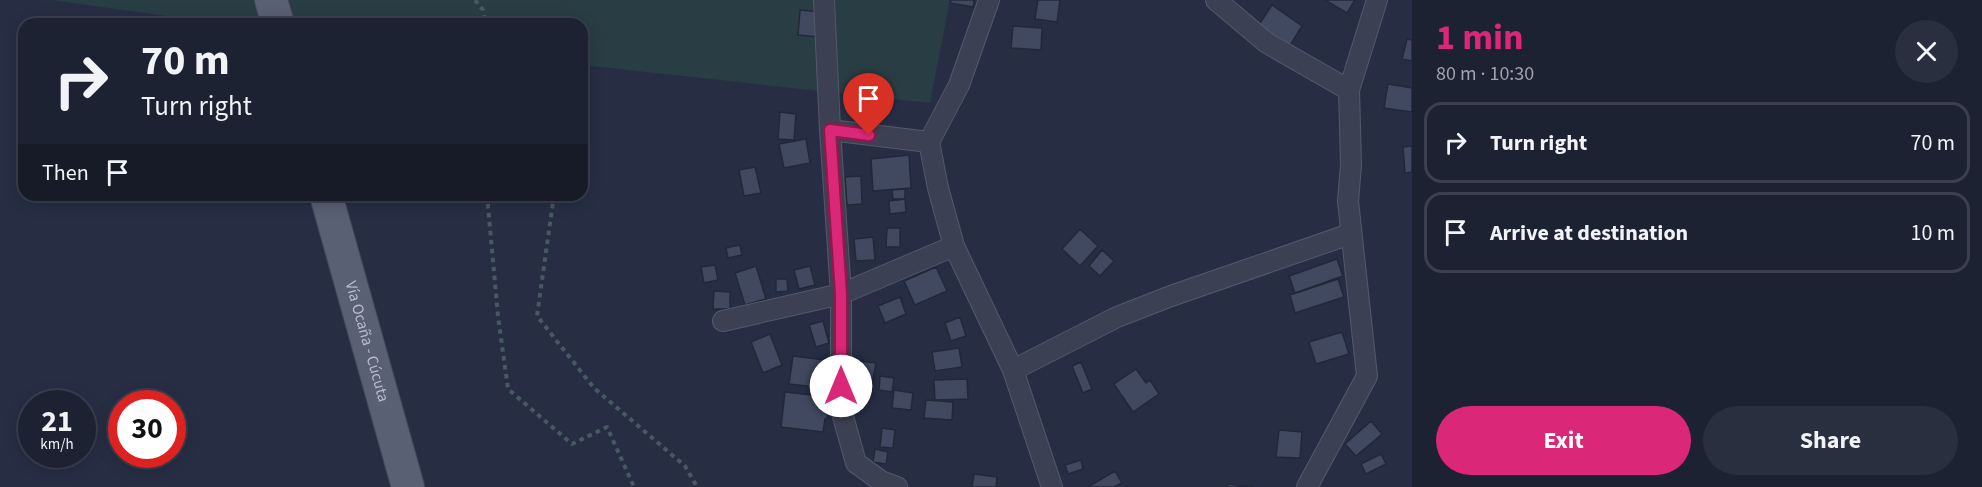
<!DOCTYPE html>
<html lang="en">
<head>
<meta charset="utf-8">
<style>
	:root { --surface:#1d2233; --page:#2a2f3f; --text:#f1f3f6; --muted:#a0a4ac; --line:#3b3f4e; --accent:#db2777 }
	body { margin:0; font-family:"Source Sans 3",sans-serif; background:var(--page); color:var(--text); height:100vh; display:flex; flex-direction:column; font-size:22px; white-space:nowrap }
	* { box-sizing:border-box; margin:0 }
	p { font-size:20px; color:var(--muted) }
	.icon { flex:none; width:33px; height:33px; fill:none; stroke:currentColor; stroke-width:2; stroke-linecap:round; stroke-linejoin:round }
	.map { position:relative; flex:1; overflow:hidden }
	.drawer { display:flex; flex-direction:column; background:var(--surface); width:570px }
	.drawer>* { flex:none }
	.banner { position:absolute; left:18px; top:18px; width:570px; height:183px; border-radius:18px; box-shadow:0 3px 15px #0003,0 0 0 2px var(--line); background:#1d2233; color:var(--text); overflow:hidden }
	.speed { position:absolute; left:18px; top:390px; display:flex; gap:12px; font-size:30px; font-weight:700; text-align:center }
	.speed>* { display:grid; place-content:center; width:78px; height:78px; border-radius:50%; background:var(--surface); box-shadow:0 3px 15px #0003,0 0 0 2px var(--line); line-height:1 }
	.speed small { font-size:15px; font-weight:400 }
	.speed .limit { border:9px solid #d22; background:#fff; color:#111 }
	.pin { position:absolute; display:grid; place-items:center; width:51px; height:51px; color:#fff; margin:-62px -26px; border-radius:50% 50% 50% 0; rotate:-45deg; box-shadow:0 0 6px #0007 }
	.pin .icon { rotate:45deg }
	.me { position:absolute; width:66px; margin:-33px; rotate:0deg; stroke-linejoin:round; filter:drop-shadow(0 0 4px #0008) }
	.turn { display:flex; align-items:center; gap:21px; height:126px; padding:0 24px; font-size:27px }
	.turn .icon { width:78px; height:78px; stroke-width:2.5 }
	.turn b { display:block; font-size:42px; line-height:51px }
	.then { display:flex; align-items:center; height:57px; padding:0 24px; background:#0003; gap:12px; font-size:22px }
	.round { display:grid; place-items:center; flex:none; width:63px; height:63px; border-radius:32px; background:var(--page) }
	.summary { display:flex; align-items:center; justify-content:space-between; height:102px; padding:0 24px }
	h1 { font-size:36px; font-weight:700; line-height:45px; color:var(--accent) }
	.action { display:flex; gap:12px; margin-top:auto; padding:12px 24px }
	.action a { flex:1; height:69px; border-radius:36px; background:var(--accent); color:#fff; font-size:24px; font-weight:700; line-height:69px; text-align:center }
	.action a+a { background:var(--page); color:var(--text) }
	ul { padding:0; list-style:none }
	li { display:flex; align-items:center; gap:18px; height:81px; margin:0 12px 9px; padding:0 12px; border:3px solid var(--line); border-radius:18px }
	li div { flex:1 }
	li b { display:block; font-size:22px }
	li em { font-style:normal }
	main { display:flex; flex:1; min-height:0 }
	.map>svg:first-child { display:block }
</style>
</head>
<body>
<main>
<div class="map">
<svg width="1412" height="487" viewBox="0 0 1412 487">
	<rect width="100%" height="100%" fill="#272e44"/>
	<path fill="#293d44" d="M 52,0 L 950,0 L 930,103 L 582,65 L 582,24 L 223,24 Z"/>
	<path fill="#414961" stroke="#22283a" stroke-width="1.5" d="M 951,0 L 974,0 L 973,7 L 950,3 Z
		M 1038,0 L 1060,0 L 1057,22 L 1035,19 Z
		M 1325,0 L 1355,0 L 1347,13 Z
		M 1272,5 L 1302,26 L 1289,47 L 1258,26 Z
		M 800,10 L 822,12 L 820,37 L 798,35 Z
		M 1013,26 L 1042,28 L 1041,50 L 1011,48 Z
		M 1407,39 L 1412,40 L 1412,61 L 1402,59 Z
		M 1388,84 L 1412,88 L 1412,112 L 1384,108 Z
		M 780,112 L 796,114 L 794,140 L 778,139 Z
		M 806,139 L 810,163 L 784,168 L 779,144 Z
		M 1412,146 L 1412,172 L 1405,173 L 1403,147 Z
		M 909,155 L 911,188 L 873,191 L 871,159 Z
		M 755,167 L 761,193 L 744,196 L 739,170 Z
		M 861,176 L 862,204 L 847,205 L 845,177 Z
		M 905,189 L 905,199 L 893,199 L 892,190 Z
		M 905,199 L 906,212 L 890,214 L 889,201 Z
		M 887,228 L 900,228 L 900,247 L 886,247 Z
		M 1080,229 L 1098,246 L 1080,266 L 1062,249 Z
		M 873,237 L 875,260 L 856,261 L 854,239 Z
		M 740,245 L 742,255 L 728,258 L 726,248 Z
		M 1102,250 L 1114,261 L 1100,276 L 1089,266 Z
		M 1337,259 L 1343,276 L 1295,293 L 1289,276 Z
		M 715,265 L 718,280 L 704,283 L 701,267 Z
		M 756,266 L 766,299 L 745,305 L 735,273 Z
		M 810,266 L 815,285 L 799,289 L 794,270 Z
		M 936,267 L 947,291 L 915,305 L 904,281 Z
		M 776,279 L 787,279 L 788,291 L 776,292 Z
		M 1338,279 L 1344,297 L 1295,313 L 1290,295 Z
		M 714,291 L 730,292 L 730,309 L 713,309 Z
		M 900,297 L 906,314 L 885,323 L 878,306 Z
		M 960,317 L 966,336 L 951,341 L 945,323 Z
		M 823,321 L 829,343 L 816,347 L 809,325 Z
		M 1342,332 L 1349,354 L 1316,364 L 1309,342 Z
		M 770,334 L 782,365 L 763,373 L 751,342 Z
		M 959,348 L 962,367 L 935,371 L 932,352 Z
		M 793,356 L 833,361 L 831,377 L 828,376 L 826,388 L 789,384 Z
		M 861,361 L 876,363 L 873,379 L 858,376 Z
		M 1081,362 L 1092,389 L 1083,393 L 1072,366 Z
		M 1136,369 L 1146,383 L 1150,380 L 1159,394 L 1133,412 L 1114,384 Z
		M 880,376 L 894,378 L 892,392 L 879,390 Z
		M 967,379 L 968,399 L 935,400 L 934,380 Z
		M 894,390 L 913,393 L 911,410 L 892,408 Z
		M 785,392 L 830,397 L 827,419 L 825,419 L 823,432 L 781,427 Z
		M 926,400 L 953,402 L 952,420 L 924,418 Z
		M 1371,421 L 1382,434 L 1356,456 L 1345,444 Z
		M 882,428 L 895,430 L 893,448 L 880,447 Z
		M 1279,430 L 1302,432 L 1300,458 L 1276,457 Z
		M 875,449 L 888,452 L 886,464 L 873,462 Z
		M 1381,454 L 1386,464 L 1366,474 L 1361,464 Z
		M 1081,460 L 1083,469 L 1068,474 L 1065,465 Z
		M 1115,471 L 1122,483 L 1114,487 L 1088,487 Z
		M 974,474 L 997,477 L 996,487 L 972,487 Z
		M 1228,484 L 1254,487 L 1227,487 Z"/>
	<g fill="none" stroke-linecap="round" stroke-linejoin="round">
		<defs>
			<path id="street" d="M 824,0 L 830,130 L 841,294 L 841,409 L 856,463 L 881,481 L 897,487
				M 989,0 L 959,85 L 929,142 L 938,188 L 954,246 L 1013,370 L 1052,487
				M 1216,0 L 1267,43 L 1349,90
				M 830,130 L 929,142
				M 723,321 L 841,294 L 954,246
				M 1013,370 L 1117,317 L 1171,296 L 1350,234
				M 1307,487 L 1367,376 L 1348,201 L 1351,165 L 1349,90 L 1377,0"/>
			<g id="primary">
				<path d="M 271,0 L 278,24"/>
				<path id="s1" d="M 326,195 L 408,487"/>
			</g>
		</defs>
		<use href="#street" stroke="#54596a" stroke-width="22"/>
		<use href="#primary" stroke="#454a5c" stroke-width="34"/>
		<path stroke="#475a61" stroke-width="4" stroke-dasharray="4.5 4.5" stroke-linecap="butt" d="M 475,0 L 483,10 L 486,24
			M 487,195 L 498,316 L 508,389 L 572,444 L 607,427 L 634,487
			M 554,195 L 537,316 L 594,388 L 685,466 L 697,487"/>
		<use href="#street" stroke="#3b4153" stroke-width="20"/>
		<use href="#primary" stroke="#596073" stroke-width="32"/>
	</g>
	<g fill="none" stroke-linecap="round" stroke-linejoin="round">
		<defs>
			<path id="route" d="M 841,386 L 841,294 L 830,130 L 869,135"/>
		</defs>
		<use href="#route" stroke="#8e194d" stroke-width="15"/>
		<use href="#route" stroke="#db2777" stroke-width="10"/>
	</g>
	<g text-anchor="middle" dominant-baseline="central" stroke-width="5" stroke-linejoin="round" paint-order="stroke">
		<g font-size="16" fill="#b9bdcd" stroke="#202639">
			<text stroke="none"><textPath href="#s1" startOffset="152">Vía Ocaña - Cúcuta</textPath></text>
		</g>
	</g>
</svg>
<div class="speed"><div>21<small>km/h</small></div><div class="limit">30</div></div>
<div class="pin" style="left:869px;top:135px;background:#d93025"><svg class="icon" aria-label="arrive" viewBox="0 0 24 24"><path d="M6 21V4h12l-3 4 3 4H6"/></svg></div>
<svg class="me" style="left:841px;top:386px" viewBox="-20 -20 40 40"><circle r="19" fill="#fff"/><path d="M0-13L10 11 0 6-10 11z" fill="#db2777"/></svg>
<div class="banner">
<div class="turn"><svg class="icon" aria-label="right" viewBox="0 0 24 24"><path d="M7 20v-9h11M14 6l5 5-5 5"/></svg><div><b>70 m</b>Turn right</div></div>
<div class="then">Then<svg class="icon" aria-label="arrive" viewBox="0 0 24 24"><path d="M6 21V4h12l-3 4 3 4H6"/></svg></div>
</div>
</div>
<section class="drawer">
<div class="summary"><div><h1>1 min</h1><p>80 m · 10:30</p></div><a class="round"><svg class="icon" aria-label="close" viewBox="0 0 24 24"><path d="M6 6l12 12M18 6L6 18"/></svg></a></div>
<ul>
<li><svg class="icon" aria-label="right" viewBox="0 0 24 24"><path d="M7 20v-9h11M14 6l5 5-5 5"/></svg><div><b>Turn right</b></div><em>70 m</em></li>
<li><svg class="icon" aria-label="arrive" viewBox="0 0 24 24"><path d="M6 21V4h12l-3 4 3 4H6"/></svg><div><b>Arrive at destination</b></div><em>10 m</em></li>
</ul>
<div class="action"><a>Exit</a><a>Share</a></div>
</section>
</main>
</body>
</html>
